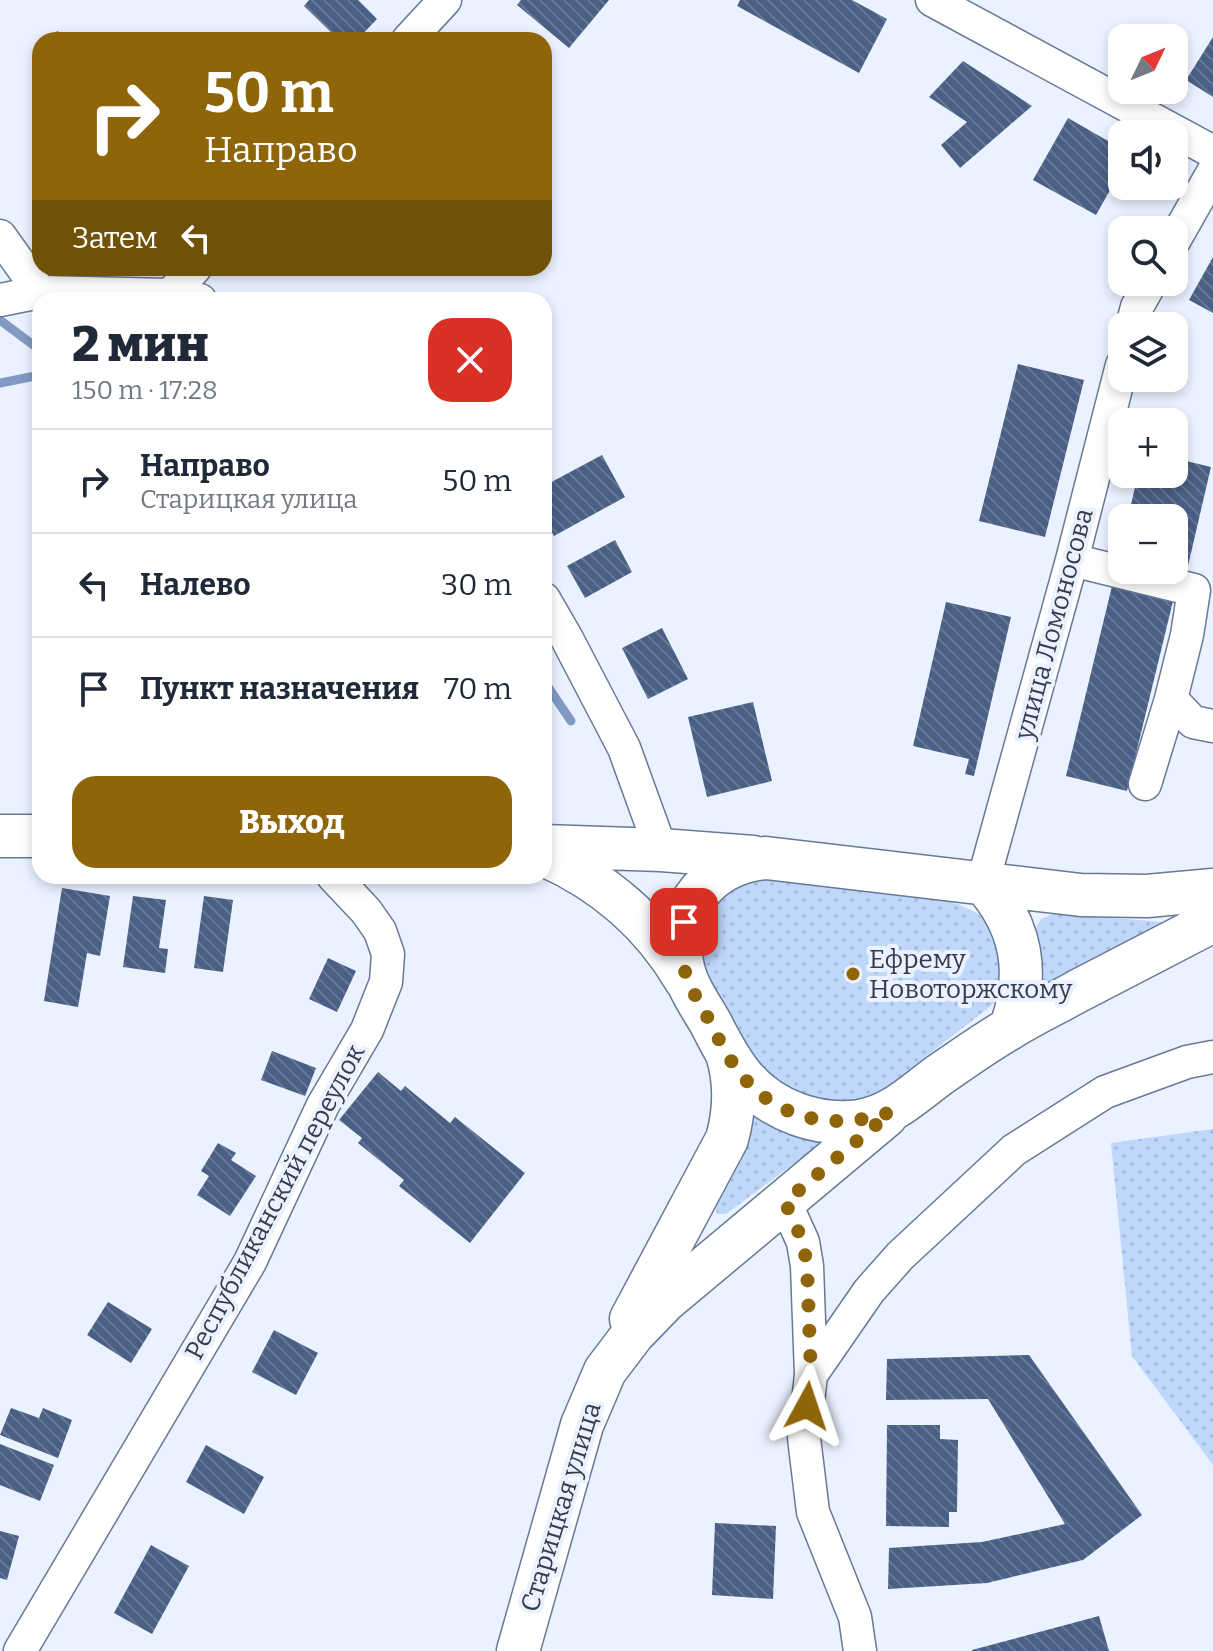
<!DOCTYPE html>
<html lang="ru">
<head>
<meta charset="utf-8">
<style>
	:root { --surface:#fff; --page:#f6f6f7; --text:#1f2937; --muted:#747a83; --line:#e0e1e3; --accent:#8e6509 }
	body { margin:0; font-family:Bitter,serif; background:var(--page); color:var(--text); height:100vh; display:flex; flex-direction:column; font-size:30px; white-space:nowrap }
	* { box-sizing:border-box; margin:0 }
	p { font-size:26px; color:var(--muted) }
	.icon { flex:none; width:44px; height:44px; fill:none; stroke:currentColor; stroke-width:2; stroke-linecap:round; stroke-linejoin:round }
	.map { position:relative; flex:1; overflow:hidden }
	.details { position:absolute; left:32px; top:292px; width:520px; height:592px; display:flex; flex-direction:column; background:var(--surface); border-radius:24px; box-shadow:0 4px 12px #0003 }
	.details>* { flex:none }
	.guide { position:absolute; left:32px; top:32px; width:520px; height:244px; border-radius:24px; box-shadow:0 4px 12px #0003; background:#8e6509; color:#fff; overflow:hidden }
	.needle { width:52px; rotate:47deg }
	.fabs { position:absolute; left:1108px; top:24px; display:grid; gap:16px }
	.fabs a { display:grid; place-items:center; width:80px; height:80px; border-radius:16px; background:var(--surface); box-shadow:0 4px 12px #0003; font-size:40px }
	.pin { position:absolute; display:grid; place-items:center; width:68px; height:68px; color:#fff; margin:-34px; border-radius:16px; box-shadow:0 4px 12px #0006 }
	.me { position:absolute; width:88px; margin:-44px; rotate:5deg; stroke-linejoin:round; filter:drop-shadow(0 0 6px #0008) }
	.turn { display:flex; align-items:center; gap:28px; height:168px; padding:0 40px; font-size:36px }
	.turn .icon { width:104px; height:104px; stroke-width:2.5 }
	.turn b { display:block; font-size:56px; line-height:68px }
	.then { display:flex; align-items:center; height:76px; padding:0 40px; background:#0003; gap:16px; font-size:30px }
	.round { display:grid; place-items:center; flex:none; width:84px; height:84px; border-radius:24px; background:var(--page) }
	.summary { display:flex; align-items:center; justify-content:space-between; height:136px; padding:0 40px }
	h1 { font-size:48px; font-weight:800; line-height:60px }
	.primary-button { display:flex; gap:16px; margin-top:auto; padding:16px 40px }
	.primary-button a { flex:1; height:92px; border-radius:24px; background:var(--accent); color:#fff; font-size:32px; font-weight:800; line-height:92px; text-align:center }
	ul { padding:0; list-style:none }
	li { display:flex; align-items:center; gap:24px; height:104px; padding:0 40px; border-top:2px solid var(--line) }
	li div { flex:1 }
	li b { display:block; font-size:30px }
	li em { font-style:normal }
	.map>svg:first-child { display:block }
</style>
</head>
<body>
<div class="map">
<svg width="1213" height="1651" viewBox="0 0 1213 1651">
	<defs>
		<pattern id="grass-dots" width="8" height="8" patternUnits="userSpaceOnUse" patternTransform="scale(2)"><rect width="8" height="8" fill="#c0d7fc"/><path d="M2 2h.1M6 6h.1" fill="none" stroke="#a6b9da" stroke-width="1.8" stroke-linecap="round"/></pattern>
		<pattern id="building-back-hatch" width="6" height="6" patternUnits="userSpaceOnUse" patternTransform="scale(2)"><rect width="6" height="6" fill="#495f84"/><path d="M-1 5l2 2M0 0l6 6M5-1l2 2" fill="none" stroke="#677895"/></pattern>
	</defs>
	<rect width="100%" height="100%" fill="#eaf2ff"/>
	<path fill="url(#grass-dots)" d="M 755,878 L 921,895 L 958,904 L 977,913 L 994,930 L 1002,943 L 1000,993 L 991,1006 L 867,1102 L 808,1104 L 766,1072 L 743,1041 L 704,981 L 697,924 L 706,905 Z
		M 1055,913 L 1162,922 L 1164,927 L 1043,991 L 1034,987 L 1034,931 L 1041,919 Z
		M 755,1109 L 789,1130 L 820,1144 L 726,1214 L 717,1214 L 714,1203 L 744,1144 Z
		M 1213,1129 L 1213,1465 L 1132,1356 L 1111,1143 Z"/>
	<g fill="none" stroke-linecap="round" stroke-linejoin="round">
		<path stroke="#829ac3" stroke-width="9" d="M 0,320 L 40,350
			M 0,383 L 40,375
			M 544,681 L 571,721"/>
	</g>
	<path fill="url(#building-back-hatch)" d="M 309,0 L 358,0 L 377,19 L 357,40 L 339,40 L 304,6 Z
		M 521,0 L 609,0 L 569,48 L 517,5 Z
		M 740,0 L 852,0 L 887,19 L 859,73 L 737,6 Z
		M 57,31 L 74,40 L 52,40 Z
		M 1213,37 L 1213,97 L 1186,80 Z
		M 963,61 L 1032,106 L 960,168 L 941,145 L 967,122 L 929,97 Z
		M 1068,118 L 1122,149 L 1122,169 L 1096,215 L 1033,180 Z
		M 1213,257 L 1213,313 L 1189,300 Z
		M 1018,364 L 1084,380 L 1045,537 L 979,521 Z
		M 602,455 L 625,497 L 554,536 L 544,518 L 544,486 Z
		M 1174,458 L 1211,467 L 1187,570 L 1174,567 L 1174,518 L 1128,518 L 1138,474 L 1174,474 Z
		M 615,540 L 632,572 L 585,598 L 567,566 Z
		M 1112,586 L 1173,601 L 1127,791 L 1066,776 Z
		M 946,602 L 1011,617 L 974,776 L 965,774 L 969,759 L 913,746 Z
		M 662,628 L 688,679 L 648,699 L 622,648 Z
		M 753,702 L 772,781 L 707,797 L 688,717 Z
		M 62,888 L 110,896 L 100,956 L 87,953 L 78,1007 L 44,1001 Z
		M 133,896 L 166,900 L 159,948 L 168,949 L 165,973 L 123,967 Z
		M 204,896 L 233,900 L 223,972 L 194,968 Z
		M 328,958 L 356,971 L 337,1012 L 309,999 Z
		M 272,1051 L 316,1068 L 305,1096 L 261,1080 Z
		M 378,1072 L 401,1091 L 405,1086 L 450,1123 L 455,1117 L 525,1173 L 470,1243 L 399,1186 L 404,1180 L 358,1143 L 362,1138 L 339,1120 Z
		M 218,1143 L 236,1153 L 231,1160 L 256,1176 L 230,1216 L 197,1195 L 209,1176 L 201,1171 Z
		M 108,1302 L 152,1329 L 131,1363 L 87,1335 Z
		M 274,1330 L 318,1353 L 296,1395 L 252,1372 Z
		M 1029,1355 L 1142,1515 L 1083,1560 L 987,1583 L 888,1589 L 889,1548 L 982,1542 L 1065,1524 L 988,1399 L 886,1400 L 887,1359 Z
		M 11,1408 L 39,1418 L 43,1408 L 72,1420 L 58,1458 L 0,1435 Z
		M 887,1425 L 940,1425 L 940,1439 L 958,1440 L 957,1512 L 949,1512 L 949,1527 L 886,1526 Z
		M 0,1444 L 54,1465 L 40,1501 L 0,1485 Z
		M 206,1445 L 264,1477 L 244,1514 L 186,1482 Z
		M 715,1523 L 776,1526 L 773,1599 L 712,1595 Z
		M 0,1531 L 19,1536 L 7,1580 L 0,1578 Z
		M 151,1545 L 189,1566 L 152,1634 L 114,1613 Z
		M 1099,1616 L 1109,1651 L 972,1651 L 972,1650 Z"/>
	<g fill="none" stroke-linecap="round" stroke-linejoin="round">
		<defs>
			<path id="minor" d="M 932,0 L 1213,152
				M 408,40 L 445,0
				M 0,236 L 40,292
				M 1174,241 L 1213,172
				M 170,295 L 195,268
				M 0,300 L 40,292 L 170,295 L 200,300
				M 1132,326 L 1137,307 L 1151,282
				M 1072,560 L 1194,590 L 1187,635 L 1171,699 L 1193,722 L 1213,726
				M 544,599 L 566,637 L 624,748 L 661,850
				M 1145,784 L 1171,699
				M 983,882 L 1072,560 L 1122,365
				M 785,1202 L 803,1242 L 807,1266 L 811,1375 L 804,1438 L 813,1512 L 855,1617 L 860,1651
				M 811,1375 L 869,1291 L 900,1256 L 1014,1150 L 1105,1092 L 1187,1062 L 1213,1057
				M 20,1651 L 250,1262 L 323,1105 L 367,1030 L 386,982 L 388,954 L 380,931 L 366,911 L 333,876"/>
			<path id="major" d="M 0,836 L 40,836
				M 544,846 L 661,850 L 753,857
				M 544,855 C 603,881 652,923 685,979
				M 983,882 C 1022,926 1030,972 1011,1027
				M 1213,890 L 1147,896 L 1081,895 L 766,858 C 712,863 672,906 682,962 C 685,984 699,1003 710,1022 C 720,1041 730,1062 745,1079 C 773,1111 818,1127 860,1121 C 893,1115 912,1095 938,1076 C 961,1060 985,1043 1009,1029 C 1031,1015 1055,1004 1078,991 C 1123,968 1168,944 1213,921
				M 631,1319 L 727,1139 C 735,1110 736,1083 727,1054
				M 518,1651 L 582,1425 L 605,1371 L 633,1334 L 665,1301 L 886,1116"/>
		</defs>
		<use href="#minor" stroke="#687995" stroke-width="35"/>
		<use href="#major" stroke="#687995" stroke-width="45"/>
		<use href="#minor" stroke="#fff" stroke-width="32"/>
		<use href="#major" stroke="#fff" stroke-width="42"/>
	</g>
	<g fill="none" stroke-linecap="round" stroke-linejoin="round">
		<path stroke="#8e6509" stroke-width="14" stroke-dasharray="0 25.2" d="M 684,922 C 675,963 689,985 709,1020 C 719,1040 729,1061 744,1078 C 782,1122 838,1130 891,1112 L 785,1202 L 803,1242 L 807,1266 L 811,1375 L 807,1406"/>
	</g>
	<circle fill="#8e6509" stroke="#eaf2ff" stroke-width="3" cx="853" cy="974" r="8"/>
	<g text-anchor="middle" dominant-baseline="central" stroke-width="8" stroke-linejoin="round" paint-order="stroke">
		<g font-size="26" fill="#353d49" stroke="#eaf2ff">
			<text transform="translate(1054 624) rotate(-75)">улица Ломоносова</text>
			<text transform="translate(275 1202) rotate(-62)">Республиканский переулок</text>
			<text transform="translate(561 1507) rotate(-73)">Старицкая улица</text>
		</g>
		<g font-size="26" fill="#353d49" stroke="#eaf2ff" text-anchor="start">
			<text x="869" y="959">Ефрему<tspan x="869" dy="30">Новоторжскому</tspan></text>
		</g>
	</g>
</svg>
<div class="fabs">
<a><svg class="needle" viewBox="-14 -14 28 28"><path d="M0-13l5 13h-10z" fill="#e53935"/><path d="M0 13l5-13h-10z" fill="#747a83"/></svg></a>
<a><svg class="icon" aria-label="sound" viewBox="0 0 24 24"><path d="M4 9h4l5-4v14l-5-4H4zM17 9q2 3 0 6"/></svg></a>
<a><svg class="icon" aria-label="search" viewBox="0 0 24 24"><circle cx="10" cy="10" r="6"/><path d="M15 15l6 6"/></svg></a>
<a><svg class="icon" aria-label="layers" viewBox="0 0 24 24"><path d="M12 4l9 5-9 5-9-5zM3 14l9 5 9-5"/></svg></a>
<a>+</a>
<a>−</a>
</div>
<div class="pin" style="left:684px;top:922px;background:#d93025"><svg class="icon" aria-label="arrive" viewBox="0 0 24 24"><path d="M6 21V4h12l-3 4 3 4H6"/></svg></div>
<svg class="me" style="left:807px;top:1406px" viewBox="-20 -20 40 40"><path d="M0-17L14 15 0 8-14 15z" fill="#8e6509" stroke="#fff" stroke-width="4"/></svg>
<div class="guide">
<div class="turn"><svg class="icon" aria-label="right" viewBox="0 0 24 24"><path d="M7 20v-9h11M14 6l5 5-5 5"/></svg><div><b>50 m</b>Направо</div></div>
<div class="then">Затем<svg class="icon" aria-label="left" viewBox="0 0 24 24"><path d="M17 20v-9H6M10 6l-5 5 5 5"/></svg></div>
</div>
<section class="details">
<div class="summary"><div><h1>2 мин</h1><p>150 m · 17:28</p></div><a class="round" style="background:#d93025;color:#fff"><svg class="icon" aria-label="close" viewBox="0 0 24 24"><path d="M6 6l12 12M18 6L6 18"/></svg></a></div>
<ul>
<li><svg class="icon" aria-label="right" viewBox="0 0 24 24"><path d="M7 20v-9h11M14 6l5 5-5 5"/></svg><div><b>Направо</b><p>Старицкая улица</p></div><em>50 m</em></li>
<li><svg class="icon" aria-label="left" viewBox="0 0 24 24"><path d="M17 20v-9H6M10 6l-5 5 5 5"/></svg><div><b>Налево</b></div><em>30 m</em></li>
<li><svg class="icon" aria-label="arrive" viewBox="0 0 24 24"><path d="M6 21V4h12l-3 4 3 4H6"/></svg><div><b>Пункт назначения</b></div><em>70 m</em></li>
</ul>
<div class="primary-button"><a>Выход</a></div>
</section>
</div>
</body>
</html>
